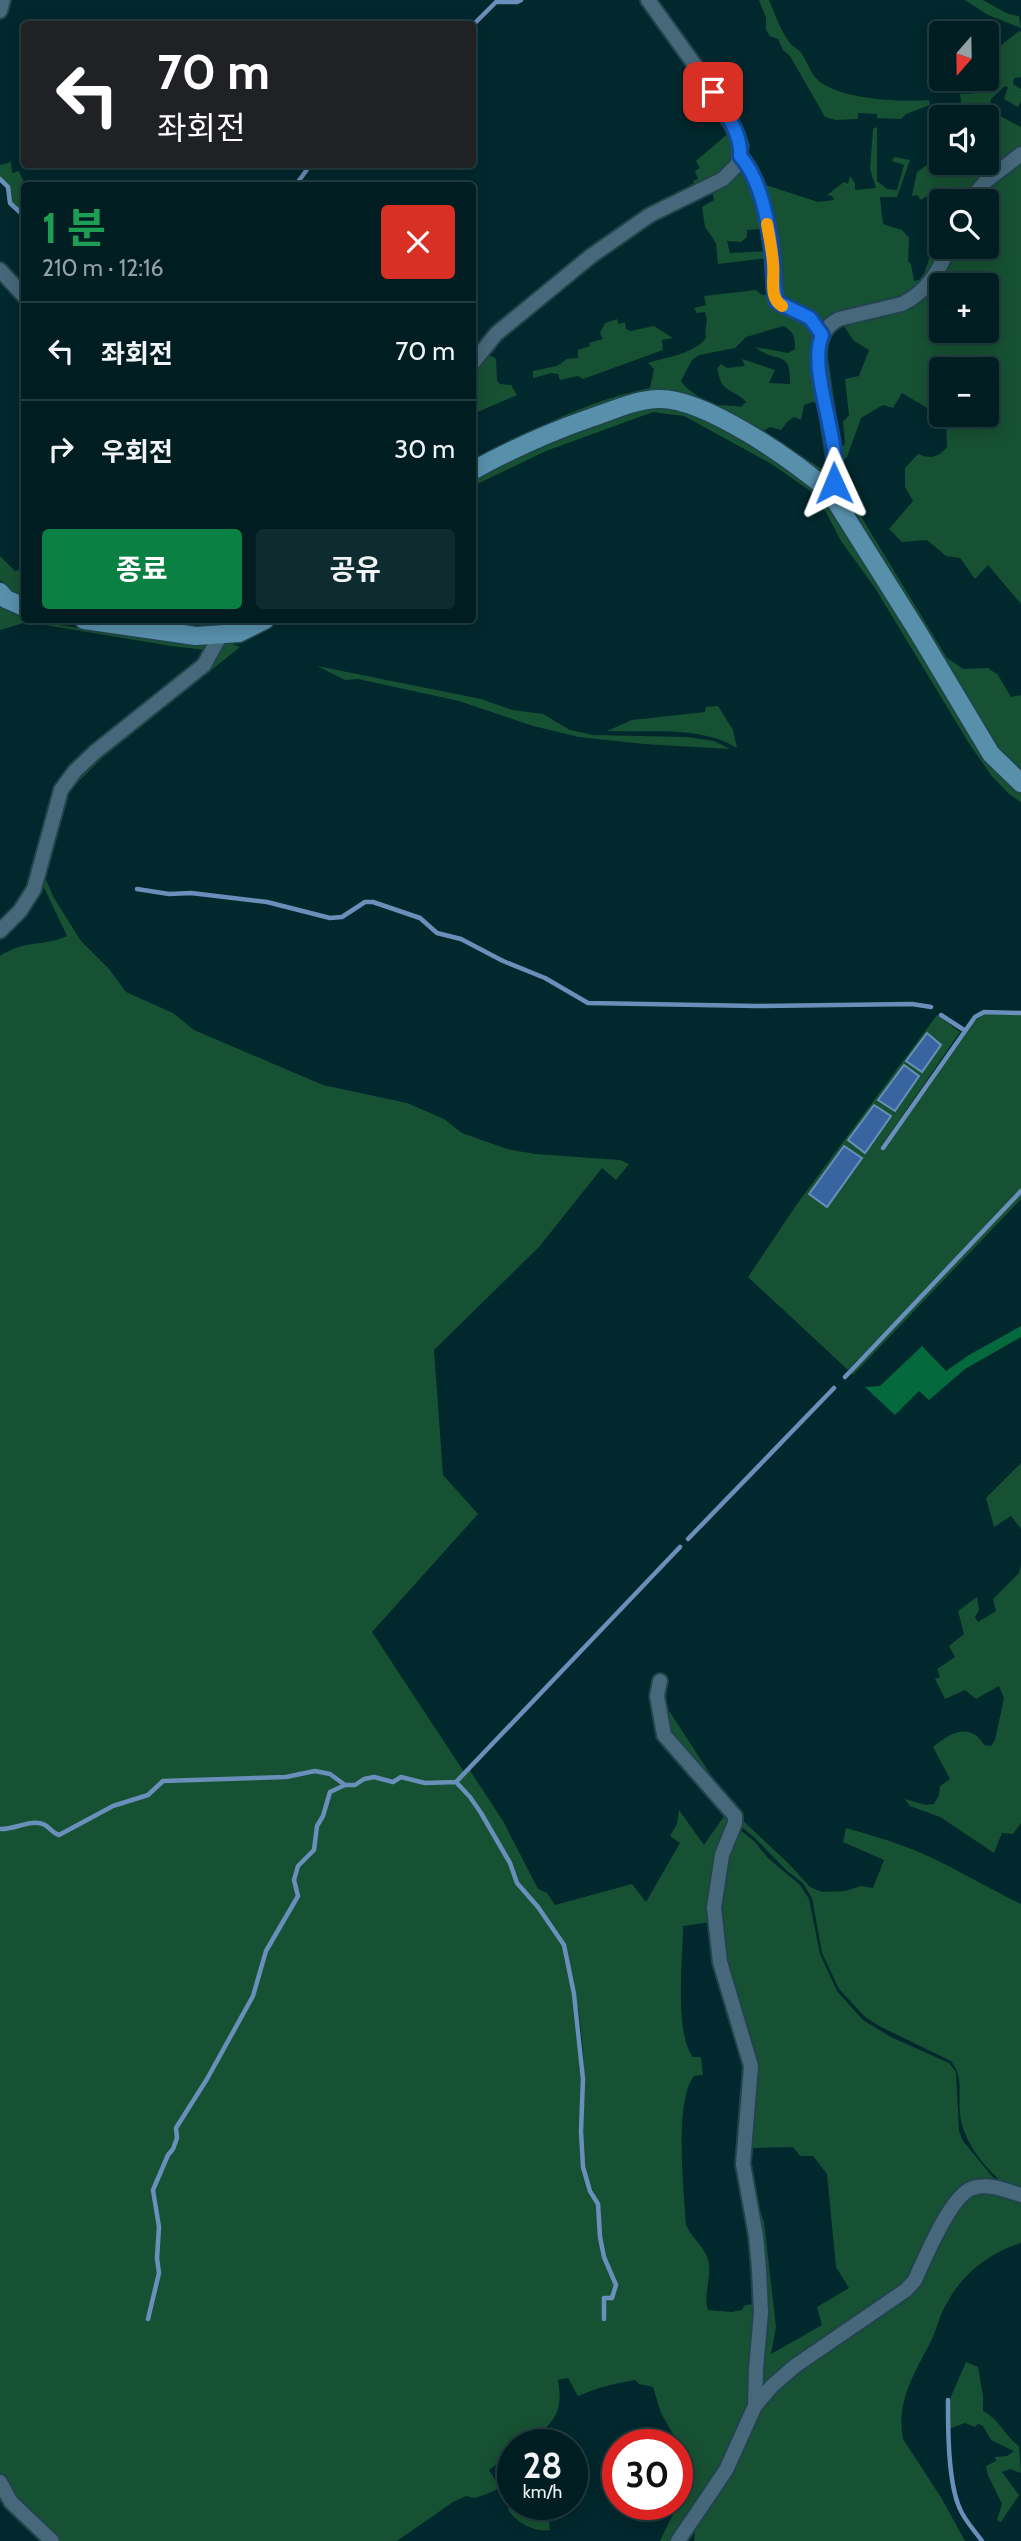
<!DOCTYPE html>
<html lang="ko">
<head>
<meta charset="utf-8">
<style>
	:root { --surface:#001e22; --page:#0e2b2f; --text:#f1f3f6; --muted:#95a2a5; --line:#223c40; --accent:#0b8043 }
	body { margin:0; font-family:Cabin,"Noto Sans KR",sans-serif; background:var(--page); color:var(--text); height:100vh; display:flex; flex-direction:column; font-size:26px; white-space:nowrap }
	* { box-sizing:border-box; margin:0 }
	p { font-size:23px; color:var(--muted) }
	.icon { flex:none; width:38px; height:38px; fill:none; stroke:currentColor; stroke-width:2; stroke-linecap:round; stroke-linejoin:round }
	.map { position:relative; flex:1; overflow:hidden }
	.panel { position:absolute; left:21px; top:182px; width:455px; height:441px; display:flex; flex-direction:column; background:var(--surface); border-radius:7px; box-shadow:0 4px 18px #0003,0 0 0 2px var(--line) }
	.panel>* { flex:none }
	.banner { position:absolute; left:21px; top:21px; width:455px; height:147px; border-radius:7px; box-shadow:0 4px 18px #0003,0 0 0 2px var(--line); background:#202124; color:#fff; overflow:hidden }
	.needle { width:46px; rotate:200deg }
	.fabs { position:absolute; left:929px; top:21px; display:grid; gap:14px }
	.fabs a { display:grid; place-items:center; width:70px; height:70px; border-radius:7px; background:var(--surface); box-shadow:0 4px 18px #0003,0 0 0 2px var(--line); font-size:35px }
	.speed { position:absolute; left:497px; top:2429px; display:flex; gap:14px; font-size:35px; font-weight:700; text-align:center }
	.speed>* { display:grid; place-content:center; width:91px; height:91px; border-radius:50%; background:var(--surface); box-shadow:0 4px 18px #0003,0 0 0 2px var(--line); line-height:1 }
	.speed small { font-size:18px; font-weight:400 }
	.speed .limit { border:10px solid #d22; background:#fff; color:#111 }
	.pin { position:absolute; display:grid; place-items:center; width:60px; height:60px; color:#fff; margin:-30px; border-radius:14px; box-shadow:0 4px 10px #0006 }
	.me { position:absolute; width:77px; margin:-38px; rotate:359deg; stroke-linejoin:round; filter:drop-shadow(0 0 5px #0008) }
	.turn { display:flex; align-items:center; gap:24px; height:147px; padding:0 21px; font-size:32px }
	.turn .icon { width:91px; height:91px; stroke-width:2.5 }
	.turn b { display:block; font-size:49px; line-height:60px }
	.round { display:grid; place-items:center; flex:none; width:74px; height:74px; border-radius:7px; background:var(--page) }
	.head { display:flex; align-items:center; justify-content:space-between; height:119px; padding:0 21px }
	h1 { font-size:42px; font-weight:700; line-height:52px; color:#1e9e55 }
	.cta { display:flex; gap:14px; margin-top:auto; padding:14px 21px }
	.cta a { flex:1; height:80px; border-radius:7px; background:var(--accent); color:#fff; font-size:28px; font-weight:700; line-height:80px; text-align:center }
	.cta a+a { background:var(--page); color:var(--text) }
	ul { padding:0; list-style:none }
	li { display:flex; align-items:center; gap:21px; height:98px; padding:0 21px; border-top:2px solid var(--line) }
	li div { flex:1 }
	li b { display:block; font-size:26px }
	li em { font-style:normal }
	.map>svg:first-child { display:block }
</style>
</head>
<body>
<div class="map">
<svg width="1021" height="2541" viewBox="0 0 1021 2541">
	<rect width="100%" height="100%" fill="#00282d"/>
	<path fill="#175133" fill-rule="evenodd" d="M 759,0 L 769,0 C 776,16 780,30 790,43 C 794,48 799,49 802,54 C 808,63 810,73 819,81 C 842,100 901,102 929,100 L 930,105 L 906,114 L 901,119 L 877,118 L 877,114 L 858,113 L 858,119 L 836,120 L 825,117 L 790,56 L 783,50 L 778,39 L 770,36 L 766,30 L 766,18 Z
		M 965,0 L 983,0 L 1008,14 L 1019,16 L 1021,28 L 988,15 Z
		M 1019,31 L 1021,32 L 1021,77 L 1014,78 L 1013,84 L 1021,89 L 1021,101 L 1018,107 L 1004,99 L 1008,87 L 1005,86 L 991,99 L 989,110 L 1021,127 L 1021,150 L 965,201 L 941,201 L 927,196 L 921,200 L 917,195 L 912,196 L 917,172 L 941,155 L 942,163 L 987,163 L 987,117 L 971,116 L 961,102 L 960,94 C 995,92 1009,92 994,51 Z
		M 877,127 L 877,181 L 887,189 L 897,190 L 904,165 L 892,161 L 894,157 L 910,160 L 897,197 L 880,197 L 883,224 L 902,230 L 909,238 L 908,261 L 911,264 L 914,281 L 919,280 L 924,274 L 941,224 L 942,247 L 944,247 L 918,291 L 823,327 L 784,303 L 760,183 L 818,202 L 834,200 L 832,196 L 827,195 L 844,182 L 848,184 L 850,176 L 855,183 L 855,190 L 876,188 L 870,169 L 873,129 Z
		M 731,131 L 736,149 L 730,169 L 682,192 L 690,187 L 690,185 L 694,183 L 693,181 L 698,179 L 695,171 L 700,168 L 696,161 Z
		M 1021,159 L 1021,604 L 988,565 L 975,579 L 960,558 L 946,556 L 927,540 L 902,542 L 889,529 L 913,501 L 905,487 L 905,468 L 918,454 C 931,459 938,458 947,447 L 946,419 L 902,393 L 893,408 L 883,405 L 861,418 L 847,457 L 841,462 L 839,450 L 845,443 L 843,422 L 849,415 L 845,379 L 859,376 L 869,350 L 854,341 L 843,325 C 904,309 930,314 954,247 L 987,247 L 987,201 L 973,201 ZM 942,285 L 987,285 L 987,331 L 942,331 ZM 942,369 L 987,369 L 987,415 L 942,415 Z
		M 11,162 L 12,173 L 19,171 L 25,185 L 24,214 L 12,202 L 9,186 L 0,177 L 0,165 Z
		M 743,169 L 746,173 L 763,229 L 747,230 L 747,237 L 741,242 L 727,241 L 730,253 L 767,251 L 768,258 L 718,264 L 716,243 L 705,227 L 702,207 L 714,200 L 712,190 Z
		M 756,290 L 762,295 L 772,294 L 817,335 L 822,406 L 813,402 L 804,405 L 801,420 L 794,417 L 787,422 L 781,430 L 770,427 L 763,431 L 825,471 L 831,471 L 829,474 L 825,476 L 819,472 L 681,394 L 473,463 L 473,459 C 529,432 588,400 650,388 L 654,369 L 648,363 C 667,357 694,354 706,338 C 704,327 709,323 705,312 L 697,313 L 694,308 L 706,305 L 704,296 ZM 783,326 C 794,331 795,338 795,349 L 788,353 L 755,347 C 777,365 791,348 790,384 L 769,383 L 775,370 L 742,359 L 745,366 L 727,368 L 721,364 L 717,369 C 719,374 720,382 723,385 C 730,393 740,394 746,402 L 741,407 C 733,405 726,406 718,405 C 708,404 685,389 681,381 L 692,360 L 699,355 L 735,348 L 746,337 Z
		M 617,319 L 619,324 L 625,322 L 626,329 L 630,331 L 654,326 L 673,338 L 662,340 L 663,350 L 583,379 L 578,376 L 560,380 L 558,374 L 552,373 L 533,378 L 533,371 L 557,366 L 567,359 L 578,358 L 578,350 L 590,346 L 589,343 L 603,339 L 600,333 L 605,323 Z
		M 492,356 L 496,359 L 497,381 L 500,384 L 511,385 L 517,395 L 473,414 C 473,392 473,376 482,357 Z
		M 670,406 L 693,414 L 756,448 L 821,494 L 989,760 L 1000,775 L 1021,793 L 1021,802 L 1009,794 L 991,775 L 970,745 L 875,588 L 841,541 L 827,514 L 809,490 L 770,463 L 684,416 L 653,412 L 546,451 L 473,486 L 473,480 L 490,470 L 620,415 L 646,408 Z
		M 840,490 L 851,500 L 947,658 L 963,669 L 988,668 L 998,675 L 1011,697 L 1021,695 L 1021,773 L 995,746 Z
		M 0,556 L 15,571 L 24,569 L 24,597 L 10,590 L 0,580 Z
		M 0,602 L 24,617 L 24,620 L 44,623 L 190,643 L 209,642 L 206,650 L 171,646 L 27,622 L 0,630 Z
		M 225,641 L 240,647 L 101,759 L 62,798 L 71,782 Z
		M 317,666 L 481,699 L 512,710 L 543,714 L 570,730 L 593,735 L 687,737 L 714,741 L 730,749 L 644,744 L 579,737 L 533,726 L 459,701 L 358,679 L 345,680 Z
		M 718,706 L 733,730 L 737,748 C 700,725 648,733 607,731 L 632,720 L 705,712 L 706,707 Z
		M 43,873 L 54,898 L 81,941 L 109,969 L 126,992 L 173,1013 L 194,1030 L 323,1085 L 407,1103 L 444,1119 L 462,1133 L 507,1149 L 535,1154 L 620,1160 L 629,1164 L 616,1180 L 602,1168 L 539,1247 L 434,1350 L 443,1475 L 478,1514 L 372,1632 L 464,1772 L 456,1781 L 426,1782 L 401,1777 L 393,1781 L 374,1777 L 364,1778 L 354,1784 L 346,1784 L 330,1773 L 315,1770 L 286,1776 L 163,1780 L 148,1794 L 103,1810 L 59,1835 C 53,1832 50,1827 45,1824 C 32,1817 14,1829 0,1828 L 0,956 C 26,939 44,947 67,936 L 40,879 Z
		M 991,1013 L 1021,1014 L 1021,1189 L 848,1370 L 748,1277 L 797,1204 L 937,1015 L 960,1032 L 880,1148 L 884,1149 L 976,1020 L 983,1015 Z
		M 1021,1192 L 1021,1199 L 853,1375 L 851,1373 Z
		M 1021,1463 L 1021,1529 L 1011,1516 L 994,1527 L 986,1498 Z
		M 1021,1565 L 1021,1823 L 1013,1834 L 1002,1833 L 994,1853 L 940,1817 L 910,1806 L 905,1799 L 926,1805 L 934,1804 L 939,1795 L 940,1786 L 950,1779 L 933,1747 C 949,1734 970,1721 984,1745 L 991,1746 L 995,1740 L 1004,1698 L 999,1686 L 976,1699 L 965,1690 L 945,1699 L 935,1679 L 940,1677 L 937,1669 L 955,1657 L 949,1646 L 964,1634 L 958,1611 L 977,1597 L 979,1610 L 975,1617 L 978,1622 L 996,1611 L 993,1599 L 1019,1573 Z
		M 660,1697 L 737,1815 L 789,1864 L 810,1887 L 822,1892 L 845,1891 L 861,1886 L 873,1888 L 884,1860 L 843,1842 L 846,1828 C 874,1836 902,1844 928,1856 C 960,1871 990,1889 1021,1904 L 1021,2192 C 995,2184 961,2142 960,2113 C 958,2093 964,2078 951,2061 L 879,2026 L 865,2017 L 839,1989 L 822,1953 L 812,1898 L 803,1883 L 787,1871 L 756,1839 L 736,1822 L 667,1732 Z
		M 469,1769 L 503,1821 L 538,1889 L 547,1893 L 555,1905 L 632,1884 L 646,1902 L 680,1843 L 670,1836 L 677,1824 L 679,1810 L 704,1845 L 727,1812 L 730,1816 L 711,1922 L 683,1926 C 683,1959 674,2032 693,2057 L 701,2057 L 703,2075 L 694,2076 C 674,2101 684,2192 686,2225 C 692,2239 707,2248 709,2264 C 711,2280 703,2295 708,2310 L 732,2312 L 742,2310 L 745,2305 L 757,2304 L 751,2396 L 736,2444 L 676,2541 L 660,2541 L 673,2514 L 668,2510 L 662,2518 L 650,2514 L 651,2504 L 677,2504 L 679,2445 L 661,2413 L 653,2387 L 639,2384 L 635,2380 C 612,2384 600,2387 578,2396 L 568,2378 L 558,2380 C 563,2408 557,2422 533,2437 C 526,2441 521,2445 513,2445 L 513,2452 L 489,2470 L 500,2488 L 484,2495 L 474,2498 L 466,2496 L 453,2502 L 397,2541 L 57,2541 L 14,2500 L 0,2475 L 0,1830 C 14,1831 26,1822 40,1825 C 46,1826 52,1833 59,1836 L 104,1812 L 149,1796 L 163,1782 L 286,1778 L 315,1772 L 330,1775 L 343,1784 L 329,1792 L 323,1816 L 316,1826 L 313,1849 L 298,1866 L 293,1880 L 298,1896 L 265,1951 L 252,1996 L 206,2079 L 175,2128 L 176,2138 L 173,2149 L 168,2154 L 153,2190 L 158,2227 L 156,2258 L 159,2273 L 148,2321 L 160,2273 L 157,2258 L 160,2227 L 154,2190 L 169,2155 L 174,2150 L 178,2138 L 177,2128 L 207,2080 L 254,1996 L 266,1952 L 299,1896 L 295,1880 L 299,1867 L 315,1850 L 318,1826 L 324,1816 L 330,1792 L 345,1785 L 355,1786 L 364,1780 L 374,1778 L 393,1783 L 401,1778 L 425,1783 L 456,1783 L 481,1814 L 509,1863 L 517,1883 L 537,1907 L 563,1946 L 577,2014 L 583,2079 L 580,2131 L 582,2167 L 589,2191 L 598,2204 L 599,2237 L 603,2257 L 615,2285 L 612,2297 L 603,2297 L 603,2320 L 605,2298 L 612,2298 C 622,2284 603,2256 601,2239 C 599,2228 601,2217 599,2207 C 597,2195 587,2182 584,2168 C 579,2140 583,2110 584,2083 C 585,2049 576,1977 564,1946 C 555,1922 529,1903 518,1882 C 514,1876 513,1868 510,1862 C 496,1834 479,1805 458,1782 Z
		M 736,1827 L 754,1841 L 768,1858 L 800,1885 L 809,1899 L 820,1954 L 837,1991 L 863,2020 L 891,2037 L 949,2063 L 956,2072 L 959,2131 L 963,2141 L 1001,2187 L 976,2183 L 913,2279 L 758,2399 L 756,2201 L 764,2222 L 776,2327 L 771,2354 L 822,2325 L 817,2307 L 849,2288 L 836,2267 L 827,2174 L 813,2156 L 800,2156 L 793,2147 L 753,2148 L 750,2154 L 754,2070 L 720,1954 L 721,1870 Z
		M 977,2188 L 1021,2196 L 1021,2243 C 990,2252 962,2274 947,2303 C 939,2315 937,2330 930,2343 C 914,2374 896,2402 903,2439 L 942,2499 L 965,2541 L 694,2541 L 696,2523 L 745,2433 L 775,2387 L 894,2304 L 954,2206 Z
		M 966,2362 L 978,2367 L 983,2396 L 983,2411 C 1000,2420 1004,2435 1019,2446 L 1021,2473 L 1010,2469 L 1002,2472 L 1019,2495 L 1001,2522 L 997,2520 L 1002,2504 L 988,2475 L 986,2466 L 996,2461 L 995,2457 L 1007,2456 L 1014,2451 L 991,2440 L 983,2426 L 978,2424 L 975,2427 L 965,2423 L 949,2429 L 949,2401 Z
		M 513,2504 L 516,2504 L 528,2516 L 549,2521 L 550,2530 C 535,2533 515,2522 508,2509 Z"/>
	<path fill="#05693e" d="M 1021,1326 L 1021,1337 L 965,1369 L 929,1400 L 919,1391 L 895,1415 L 865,1387 L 880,1386 L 922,1346 L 946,1371 L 969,1355 Z"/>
	<path fill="#3864a0" stroke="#6a8fba" stroke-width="2" d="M 927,1033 L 941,1045 L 922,1072 L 906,1061 Z
		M 904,1065 L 919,1076 L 895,1111 L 878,1100 Z
		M 874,1105 L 891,1116 L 865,1153 L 848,1140 Z
		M 844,1146 L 862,1158 L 827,1207 L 809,1194 Z"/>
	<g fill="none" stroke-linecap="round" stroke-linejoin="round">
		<path stroke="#6a8fba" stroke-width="4.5" d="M 472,26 L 496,2 L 517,2 L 521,0
			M 0,179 L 8,187 L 10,203 L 24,216
			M 295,186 L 311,164
			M 137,889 L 169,894 L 191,893 L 267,902 L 330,918 L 342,917 L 365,902 L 373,902 L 420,918 L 437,933 L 461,939 L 503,961 L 545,978 L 588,1003 L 757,1006 L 912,1004 L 931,1007
			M 941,1015 L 964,1030
			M 883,1148 L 975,1017 L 984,1012 L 1021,1013
			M 845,1377 L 1021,1191
			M 688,1539 L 834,1388
			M 456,1782 L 680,1547
			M 0,1829 C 14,1830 32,1818 45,1825 C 50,1828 53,1833 59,1835 L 113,1806 L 148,1795 L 163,1781 L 286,1777 L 315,1771 L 330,1774 L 345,1785 L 355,1785 L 364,1779 L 374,1777 L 393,1782 L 401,1777 L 425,1783 L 456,1782 L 470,1797 L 481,1813 L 510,1863 L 517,1883 L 538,1907 L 564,1945 L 574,1994 L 583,2079 L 581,2131 L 583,2167 L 590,2191 L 598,2204 L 600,2237 L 604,2257 L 616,2285 L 612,2298 L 604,2298 L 604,2319
			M 148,2319 L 159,2273 L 157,2258 L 159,2227 L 153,2190 L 168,2155 L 173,2149 L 177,2138 L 176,2128 L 207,2079 L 253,1996 L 266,1951 L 298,1896 L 294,1880 L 298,1866 L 314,1850 L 317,1826 L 323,1816 L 330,1792 L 345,1785
			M 948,2400 C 948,2430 948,2483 960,2509 C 965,2521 975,2531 982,2541"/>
		<defs>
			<path id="minor" d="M 0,11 L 3,0
				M 740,156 C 762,181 771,232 774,265 C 774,278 773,289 777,302 L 810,318 L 822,335
				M 969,201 L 986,181 L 1021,154
				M 0,270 L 24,296
				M 472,364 L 496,334 L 591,256 L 650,215 L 723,179 L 737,165 L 741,146 L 735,131 L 702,75 L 648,0
				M 830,492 L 836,473 L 819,358 C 818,341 823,327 839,319 L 902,304 C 927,292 939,271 949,247
				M 172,634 L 173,620
				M 0,931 L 20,911 L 34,889 L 61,790 L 75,771 L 95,752 L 204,665 L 220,636
				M 660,1681 L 657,1696 L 664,1735 L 735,1816 L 735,1823 L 722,1855 L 714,1908 L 720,1962 L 751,2066 L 743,2164 L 756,2236 L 759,2269 L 761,2312 L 756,2369 L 755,2406
				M 0,2482 L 11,2502 L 52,2541
				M 678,2541 L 726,2470 L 755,2406 L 772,2386 L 795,2366 L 906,2290 L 915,2280 C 925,2258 951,2194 973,2188 C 989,2183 1005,2190 1021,2195"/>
			<path id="secondary" d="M 472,471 C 510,450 550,432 590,418 C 612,411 634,400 657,399 C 703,396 796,462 830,492 L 918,632 L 991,754 L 1021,783
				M 0,592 L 6,599 L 24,607
				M 84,620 L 196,636 L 239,633 L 265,620"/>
		</defs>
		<use href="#minor" stroke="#1f4449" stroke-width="18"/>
		<use href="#secondary" stroke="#1f4449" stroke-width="21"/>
		<use href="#minor" stroke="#46687a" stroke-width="14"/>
		<use href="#secondary" stroke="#5890ac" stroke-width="18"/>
	</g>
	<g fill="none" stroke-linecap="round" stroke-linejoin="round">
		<defs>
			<path id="route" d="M 713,92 C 724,111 742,133 740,156 C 762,180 771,233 773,265 C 774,278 773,289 777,302 L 810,318 L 822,335 C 807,371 842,440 834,483"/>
		</defs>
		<use href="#route" stroke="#114b97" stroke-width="18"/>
		<use href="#route" stroke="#1a73e8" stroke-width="12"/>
		<path stroke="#f59e0b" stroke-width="12" d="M 767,224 C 769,236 772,250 773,263 C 775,278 768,297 782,306"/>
	</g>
</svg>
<div class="fabs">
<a><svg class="needle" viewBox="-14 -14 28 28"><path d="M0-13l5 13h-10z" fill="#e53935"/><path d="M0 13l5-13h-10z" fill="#95a2a5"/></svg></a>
<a><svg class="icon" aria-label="sound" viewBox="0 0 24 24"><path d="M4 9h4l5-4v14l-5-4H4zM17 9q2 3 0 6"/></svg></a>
<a><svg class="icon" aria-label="search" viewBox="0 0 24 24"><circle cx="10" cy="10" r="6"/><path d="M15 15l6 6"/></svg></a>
<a>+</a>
<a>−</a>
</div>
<div class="speed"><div>28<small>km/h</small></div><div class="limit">30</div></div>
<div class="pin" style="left:713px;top:92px;background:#d93025"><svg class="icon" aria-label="arrive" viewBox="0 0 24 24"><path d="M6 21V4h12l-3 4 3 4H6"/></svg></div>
<svg class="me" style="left:834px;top:483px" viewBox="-20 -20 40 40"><path d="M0-17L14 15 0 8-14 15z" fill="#1a73e8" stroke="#fff" stroke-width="4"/></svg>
<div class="banner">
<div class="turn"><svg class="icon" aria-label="left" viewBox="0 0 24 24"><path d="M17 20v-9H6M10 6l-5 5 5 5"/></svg><div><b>70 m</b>좌회전</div></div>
</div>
<section class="panel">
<div class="head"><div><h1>1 분</h1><p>210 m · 12:16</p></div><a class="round" style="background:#d93025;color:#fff"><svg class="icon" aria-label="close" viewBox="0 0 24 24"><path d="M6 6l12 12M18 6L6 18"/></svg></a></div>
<ul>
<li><svg class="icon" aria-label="left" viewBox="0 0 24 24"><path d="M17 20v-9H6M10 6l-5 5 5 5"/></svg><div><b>좌회전</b></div><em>70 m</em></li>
<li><svg class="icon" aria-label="right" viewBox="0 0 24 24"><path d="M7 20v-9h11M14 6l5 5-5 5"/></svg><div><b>우회전</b></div><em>30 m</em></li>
</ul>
<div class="cta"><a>종료</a><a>공유</a></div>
</section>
</div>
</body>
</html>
